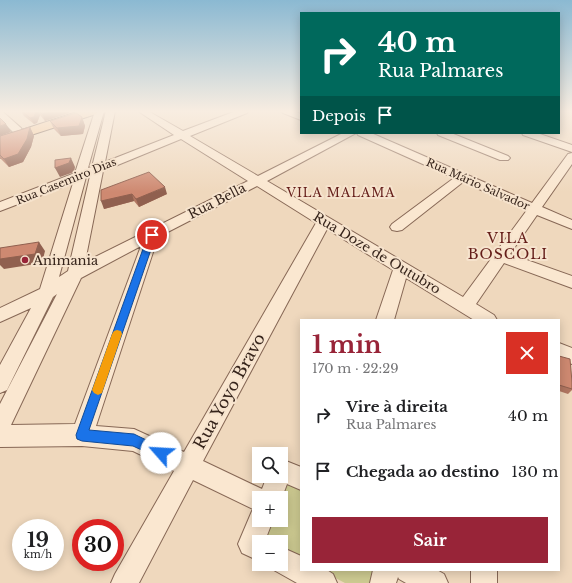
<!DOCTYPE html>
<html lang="pt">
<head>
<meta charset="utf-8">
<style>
	:root { --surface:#fff; --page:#f2f2f2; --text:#202124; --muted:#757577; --accent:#982438 }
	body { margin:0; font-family:"Libre Baskerville",serif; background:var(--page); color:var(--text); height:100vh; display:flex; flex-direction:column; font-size:15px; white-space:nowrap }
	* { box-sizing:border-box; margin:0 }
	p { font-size:13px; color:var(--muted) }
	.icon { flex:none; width:22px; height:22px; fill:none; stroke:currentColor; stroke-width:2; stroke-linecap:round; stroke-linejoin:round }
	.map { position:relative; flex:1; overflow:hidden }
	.panel { position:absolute; left:300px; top:319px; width:260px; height:252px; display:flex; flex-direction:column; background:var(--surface); border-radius:0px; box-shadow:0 2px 10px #0003 }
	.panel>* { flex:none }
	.banner { position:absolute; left:300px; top:12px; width:260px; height:122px; border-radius:0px; box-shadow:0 2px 10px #0003; background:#00695c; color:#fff; overflow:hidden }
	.buttons { position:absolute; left:252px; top:447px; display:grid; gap:8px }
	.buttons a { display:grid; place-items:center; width:36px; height:36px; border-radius:0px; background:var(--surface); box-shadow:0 2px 10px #0003; font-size:20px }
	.speed { position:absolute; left:12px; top:519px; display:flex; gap:8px; font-size:20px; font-weight:700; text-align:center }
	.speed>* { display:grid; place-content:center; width:52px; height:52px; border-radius:50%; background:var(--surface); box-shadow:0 2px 10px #0003; line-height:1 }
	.speed small { font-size:10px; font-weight:400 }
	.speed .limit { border:6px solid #d22; background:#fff; color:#111 }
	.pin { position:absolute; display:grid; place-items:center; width:34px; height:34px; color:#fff; margin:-17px; border:2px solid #fff; border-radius:50%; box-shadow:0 1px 4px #0007 }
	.me { position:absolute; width:44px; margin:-22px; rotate:296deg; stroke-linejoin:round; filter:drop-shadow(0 0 3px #0008) }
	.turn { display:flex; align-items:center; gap:14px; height:84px; padding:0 12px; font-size:18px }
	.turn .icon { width:52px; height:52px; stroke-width:2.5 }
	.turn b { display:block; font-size:28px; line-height:34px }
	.then { display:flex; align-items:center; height:38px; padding:0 12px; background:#0003; gap:8px; font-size:15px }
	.round { display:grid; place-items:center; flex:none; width:42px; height:42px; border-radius:0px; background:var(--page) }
	.overview { display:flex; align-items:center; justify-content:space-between; height:68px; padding:0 12px }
	h1 { font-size:24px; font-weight:700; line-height:30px; color:var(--accent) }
	.cta { display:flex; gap:8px; margin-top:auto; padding:8px 12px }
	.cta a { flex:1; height:46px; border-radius:0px; background:var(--accent); color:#fff; font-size:16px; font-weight:700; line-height:46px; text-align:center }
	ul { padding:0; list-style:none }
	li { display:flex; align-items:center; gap:12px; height:56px; padding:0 12px }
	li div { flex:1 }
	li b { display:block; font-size:15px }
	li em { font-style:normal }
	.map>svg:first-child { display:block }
</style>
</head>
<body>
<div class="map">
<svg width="572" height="583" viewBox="0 0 572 583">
	<rect width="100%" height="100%" fill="#efd8bd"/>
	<path fill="#cdca91" d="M 285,482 L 301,490 L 301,560 L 281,550 L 281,542 L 265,542 L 262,541 L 270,520 L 281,520 L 281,498 Z
		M 320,570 L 378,570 L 375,583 L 345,583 Z"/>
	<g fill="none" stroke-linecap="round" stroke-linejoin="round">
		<defs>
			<path id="minor" d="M 0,111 L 3,112 L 21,128 L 22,130 L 21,132 L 13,132 L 0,119 Z
				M 95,111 L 104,111 L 88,168 L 92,167 L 106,111 L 115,111 L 105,162 L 174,135 L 138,111 L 148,111 L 183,131 L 236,111 L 248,111 L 247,113 L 190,136 L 258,176 L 343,133 L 356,133 L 267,181 L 463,297 L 527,210 L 463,182 L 402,230 L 397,231 L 392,230 L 390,227 L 392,224 L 454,178 L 358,135 L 357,133 L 371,133 L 532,203 L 568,154 L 572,153 L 572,164 L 542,207 L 572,220 L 572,229 L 537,215 L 510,254 L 572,276 L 572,288 L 504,263 L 476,304 L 494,315 L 497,320 L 474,320 L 406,278 L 394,320 L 376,320 L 393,270 L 327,229 L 203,461 L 262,489 L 267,476 L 281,476 L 281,459 L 301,467 L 301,490 L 287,484 L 281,500 L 281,498 L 259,498 L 259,520 L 273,520 L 266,538 L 269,542 L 259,542 L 259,561 L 242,553 L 238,544 L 252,511 L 255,510 L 193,480 L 139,583 L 111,583 L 115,574 L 174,471 L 133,451 L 82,446 L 0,447 L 0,404 L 57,294 L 53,297 L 7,390 L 0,393 L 0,365 L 31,308 L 0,322 L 0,308 L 40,289 L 73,183 L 0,211 L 0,202 L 75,173 ZM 181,139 L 248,181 L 85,262 L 103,171 ZM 90,176 L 68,271 L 59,277 L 86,177 ZM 257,186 L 316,223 L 184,452 L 134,429 L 96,426 L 158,237 ZM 141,246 L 75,424 L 11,425 L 81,278 Z
				M 281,111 L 294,111 L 301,114 L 301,120 L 283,113 Z
				M 437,133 L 451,133 L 508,156 L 510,158 L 508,160 L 500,160 L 438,135 Z
				M 522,133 L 537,133 L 572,145 L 572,152 L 523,135 Z
				M 559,343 L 572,348 L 572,364 L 559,359 Z
				M 281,547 L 301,556 L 301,570 L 327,570 L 333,574 L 337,583 L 297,583 L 272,569 L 270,564 L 281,564 Z
				M 373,570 L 437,570 L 444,574 L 448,583 L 406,583 L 399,579 L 398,577 L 396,583 L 370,583 Z
				M 471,570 L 497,570 L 497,583 L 471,583 Z"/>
			<path id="major" d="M 80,111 L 98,111 L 96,114 L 0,145 L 0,137 Z"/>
		</defs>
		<use href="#minor" stroke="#876856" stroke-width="2"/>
		<use href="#major" stroke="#54372b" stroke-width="2"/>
		<use href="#minor" fill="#fae7d0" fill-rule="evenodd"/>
		<use href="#major" fill="#f4c692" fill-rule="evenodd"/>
	</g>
	<path fill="#b17661" d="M 21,111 L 68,111 L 69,113 L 45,121 L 40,115 L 37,123 L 34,124 L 24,116 Z
		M 82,117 L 85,126 L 83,134 L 61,136 L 54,129 L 50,121 Z
		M 30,127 L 34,136 L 31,147 L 23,162 L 9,167 L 1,159 L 0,159 L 0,136 Z
		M 101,190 L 167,194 L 139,207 L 134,201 L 104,209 Z
		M 559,356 L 572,382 L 572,390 L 568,394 L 559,391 Z"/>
	<path fill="#90604f" d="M 36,111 L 38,111 L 40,115 L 37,123 L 34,124 L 30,118 Z
		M 52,111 L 68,111 L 69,113 L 45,121 L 42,114 Z
		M 82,117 L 85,126 L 83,134 L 61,136 L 57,128 Z
		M 6,124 L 11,132 L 0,136 L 0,126 Z
		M 30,127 L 34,136 L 31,147 L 23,162 L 9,167 L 4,159 Z
		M 71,158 L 75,167 L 74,172 L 60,177 L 55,168 Z
		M 165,187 L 167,194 L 139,207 L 136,199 Z
		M 132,194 L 134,201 L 104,209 L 101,201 Z
		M 39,242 L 45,251 L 42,263 L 4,269 L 0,265 L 0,259 Z"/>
	<path fill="#ce8971" stroke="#90604f" d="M 22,111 L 36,111 L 34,117 L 30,118 Z
		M 39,111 L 52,111 L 42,114 Z
		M 76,113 L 82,117 L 79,126 L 57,128 L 50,121 Z
		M 0,118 L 6,124 L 0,126 Z
		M 30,127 L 27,139 L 18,154 L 4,159 L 0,155 L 0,136 Z
		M 71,158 L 69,163 L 55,168 L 55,160 Z
		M 149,172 L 165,187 L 136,199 L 132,194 L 101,201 L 101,190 Z
		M 39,242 L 35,254 L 0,259 L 0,248 Z
		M 559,356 L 570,359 L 572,382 L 572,389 L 559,385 Z"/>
	<linearGradient id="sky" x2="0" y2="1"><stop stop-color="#8bb9d2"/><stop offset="0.58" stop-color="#f8ede1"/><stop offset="1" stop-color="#f8ede1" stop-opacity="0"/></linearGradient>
	<rect width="572" height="192" fill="url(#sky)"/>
	<path fill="#1a73e8" stroke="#114b97" d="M 152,232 L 156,235 L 89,430 L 134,434 L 138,436 L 165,449 L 167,453 L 165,458 L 161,459 L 133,446 L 82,441 L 77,439 L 76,435 L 148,235 Z"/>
	<path fill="#f59e0b" d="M 117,330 L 121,331 L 122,334 L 103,390 L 102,393 L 98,395 L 94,393 L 92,390 L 112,334 L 114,331 Z"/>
	<circle fill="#982438" stroke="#f6e3cd" stroke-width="1.5" cx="25" cy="260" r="4"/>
	<g text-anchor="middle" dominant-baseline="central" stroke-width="4" stroke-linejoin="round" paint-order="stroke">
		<g font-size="11" fill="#36241b" stroke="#f6e3cd">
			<text transform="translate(66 181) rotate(-22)">Rua Casemiro Dias</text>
			<text transform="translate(478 184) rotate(24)">Rua Mário Salvador</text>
		</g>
		<g font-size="12" letter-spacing="1" fill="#641d19" stroke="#f6e3cd">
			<text x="341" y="192">VILA MALAMA</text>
		</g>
		<g font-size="13" fill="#36241b" stroke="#f6e3cd">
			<text transform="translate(217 201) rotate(-27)">Rua Bella</text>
			<text transform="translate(377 253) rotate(31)">Rua Doze de Outubro</text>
		</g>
		<g font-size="13" fill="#36241b" stroke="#f6e3cd" text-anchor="start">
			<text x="33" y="260">Animania</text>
		</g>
		<g font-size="14" letter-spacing="1" fill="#641d19" stroke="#f6e3cd">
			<text x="508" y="238">VILA<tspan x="508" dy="16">BOSCOLI</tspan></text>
		</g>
		<g font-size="16" fill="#36241b" stroke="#f6e3cd">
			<text transform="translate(229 391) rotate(-61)">Rua Yoyo Bravo</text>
		</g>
	</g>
</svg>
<div class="buttons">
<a><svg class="icon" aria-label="search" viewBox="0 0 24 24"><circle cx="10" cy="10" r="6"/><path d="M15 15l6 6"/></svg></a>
<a>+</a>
<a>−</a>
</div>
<div class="speed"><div>19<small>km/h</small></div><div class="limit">30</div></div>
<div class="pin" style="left:152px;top:235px;background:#d93025"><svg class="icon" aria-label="arrive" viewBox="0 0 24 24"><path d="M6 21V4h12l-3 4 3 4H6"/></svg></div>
<svg class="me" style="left:161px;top:453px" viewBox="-20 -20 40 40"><circle r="19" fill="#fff"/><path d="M0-13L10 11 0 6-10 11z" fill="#1a73e8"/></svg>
<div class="banner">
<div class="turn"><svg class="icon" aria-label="right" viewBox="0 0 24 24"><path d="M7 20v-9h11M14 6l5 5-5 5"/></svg><div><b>40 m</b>Rua Palmares</div></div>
<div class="then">Depois<svg class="icon" aria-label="arrive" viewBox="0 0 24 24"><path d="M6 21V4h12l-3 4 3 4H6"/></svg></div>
</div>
<section class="panel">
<div class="overview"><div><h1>1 min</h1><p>170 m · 22:29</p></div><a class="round" style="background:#d93025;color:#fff"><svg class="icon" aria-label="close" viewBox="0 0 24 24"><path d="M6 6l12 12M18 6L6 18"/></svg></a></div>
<ul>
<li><svg class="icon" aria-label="right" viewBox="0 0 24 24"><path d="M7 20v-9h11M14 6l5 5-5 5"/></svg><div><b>Vire à direita</b><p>Rua Palmares</p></div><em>40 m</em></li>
<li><svg class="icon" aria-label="arrive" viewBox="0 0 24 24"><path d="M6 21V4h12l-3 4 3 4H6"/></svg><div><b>Chegada ao destino</b></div><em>130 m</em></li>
</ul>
<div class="cta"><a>Sair</a></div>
</section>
</div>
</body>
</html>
